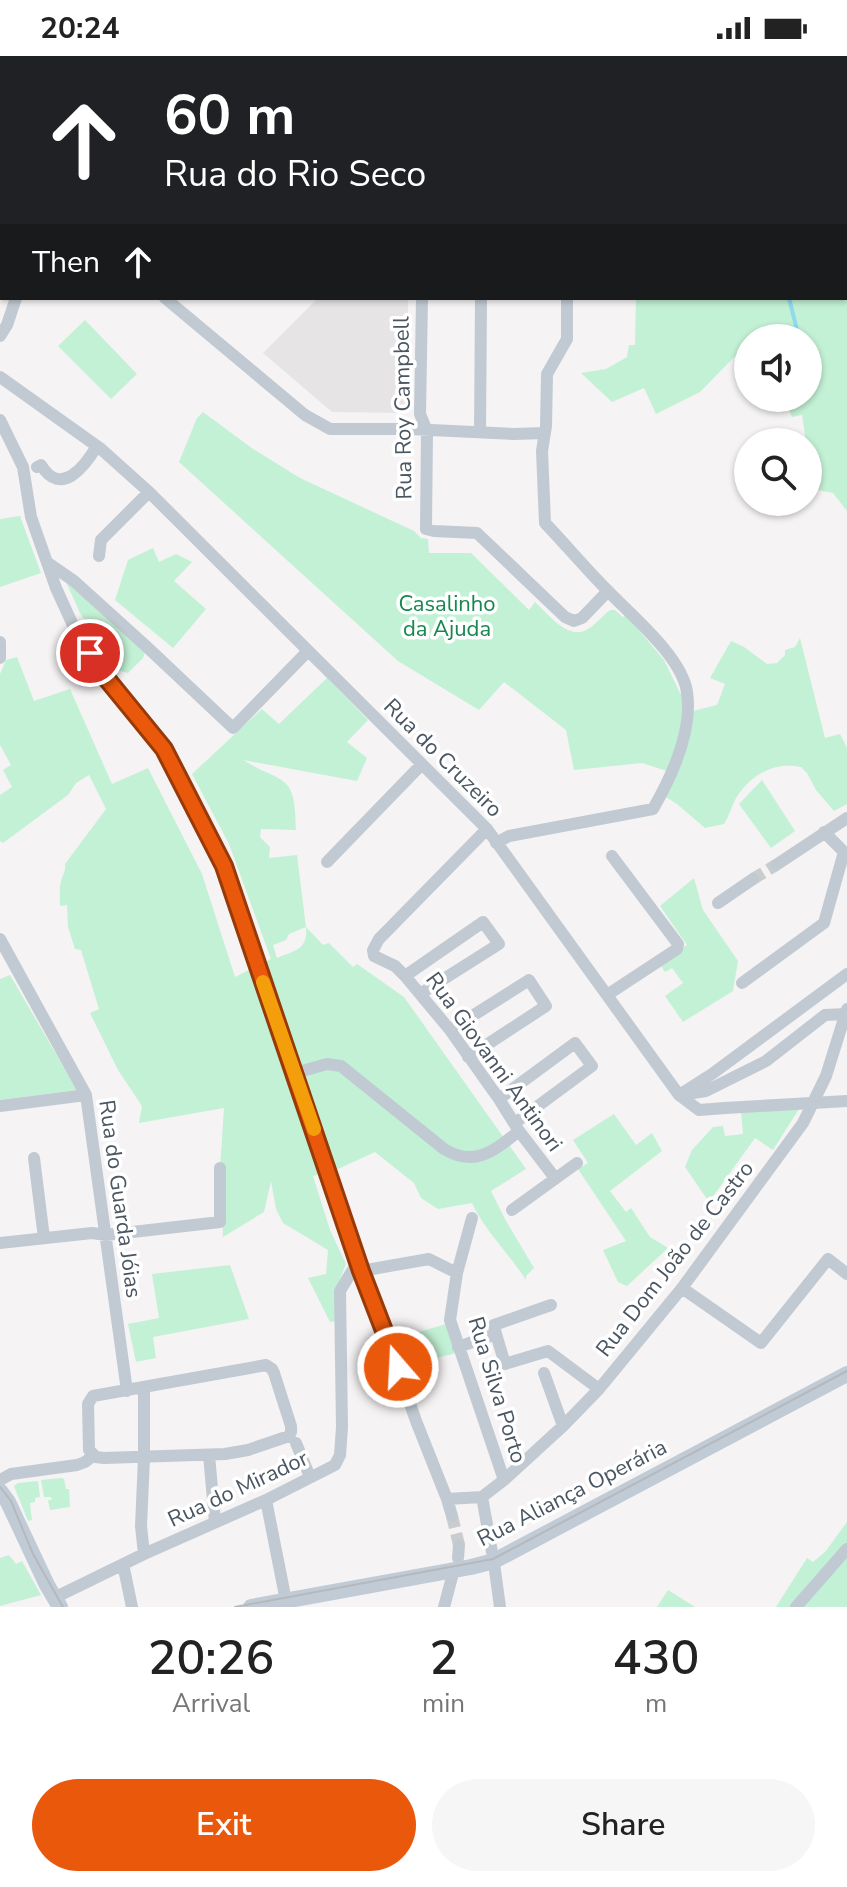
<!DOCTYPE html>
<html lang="en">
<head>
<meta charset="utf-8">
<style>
	:root { --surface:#fff; --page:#f6f6f6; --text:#222; --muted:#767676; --accent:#ea580c }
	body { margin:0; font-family:"Nunito Sans",sans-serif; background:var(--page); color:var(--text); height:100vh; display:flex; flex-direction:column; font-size:30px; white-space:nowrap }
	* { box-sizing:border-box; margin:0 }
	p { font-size:26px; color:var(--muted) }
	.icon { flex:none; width:44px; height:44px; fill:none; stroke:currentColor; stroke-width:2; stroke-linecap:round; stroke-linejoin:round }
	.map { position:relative; height:1551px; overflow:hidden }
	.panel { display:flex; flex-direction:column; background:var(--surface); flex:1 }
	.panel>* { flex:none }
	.guide { position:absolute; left:0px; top:0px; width:848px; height:244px; box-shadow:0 2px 6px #0004; background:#202124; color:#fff; overflow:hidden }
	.tools { position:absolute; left:734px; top:268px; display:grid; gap:16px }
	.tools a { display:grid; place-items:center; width:88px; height:88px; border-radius:50%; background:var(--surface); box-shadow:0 2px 6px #0004; font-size:40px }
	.pin { position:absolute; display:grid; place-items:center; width:68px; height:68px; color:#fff; margin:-34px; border:4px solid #fff; border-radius:50%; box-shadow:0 2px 8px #0007 }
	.me { position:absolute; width:88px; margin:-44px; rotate:341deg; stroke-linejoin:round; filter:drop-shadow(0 0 6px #0008) }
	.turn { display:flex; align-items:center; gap:28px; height:168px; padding:0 32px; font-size:36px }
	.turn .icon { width:104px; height:104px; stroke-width:2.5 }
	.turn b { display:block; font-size:56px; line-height:68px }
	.then { display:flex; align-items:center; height:76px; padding:0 32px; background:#0003; gap:16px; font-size:30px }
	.eta { display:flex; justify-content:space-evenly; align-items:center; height:136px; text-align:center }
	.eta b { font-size:48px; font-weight:600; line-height:56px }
	.cta { display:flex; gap:16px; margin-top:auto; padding:16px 32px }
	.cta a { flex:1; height:92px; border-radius:48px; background:var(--accent); color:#fff; font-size:32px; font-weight:600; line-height:92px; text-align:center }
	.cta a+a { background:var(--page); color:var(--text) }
	.status { display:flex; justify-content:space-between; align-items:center; height:56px; padding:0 40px; background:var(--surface); direction:ltr }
	.status svg { height:22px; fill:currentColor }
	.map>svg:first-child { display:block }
</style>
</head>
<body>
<div class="status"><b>20:24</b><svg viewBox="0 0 49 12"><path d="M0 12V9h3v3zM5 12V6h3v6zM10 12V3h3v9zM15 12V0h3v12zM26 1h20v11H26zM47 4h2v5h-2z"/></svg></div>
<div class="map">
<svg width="847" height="1551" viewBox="0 0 847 1551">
	<rect width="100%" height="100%" fill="#f5f3f3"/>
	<path fill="#e6e4e5" d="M 1,0 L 264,0 L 261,2 L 2,2 L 2,117 L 0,116 Z
		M 318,242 L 408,242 L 407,357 L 332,356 L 263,297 Z"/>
	<path fill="#c3f1d5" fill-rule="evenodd" d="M 579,0 L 847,0 L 847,455 L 833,437 L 812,433 L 808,404 L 808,386 L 806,386 L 802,359 L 792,361 L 784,342 L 808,342 L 808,282 L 760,282 L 758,277 L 753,282 L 748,282 L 748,287 L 700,336 L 656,358 L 644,332 L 612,346 L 581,317 L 606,313 L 627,301 L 629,289 L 635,289 L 636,242 L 846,242 L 846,2 L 580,2 Z
		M 85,264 L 137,318 L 111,343 L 58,290 Z
		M 203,356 L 253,393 L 300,422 L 414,475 L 421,482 L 428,483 L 429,497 L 471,497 L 529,554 L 535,546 C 547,557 566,582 584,575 C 594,571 602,560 610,554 L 615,554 L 623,561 L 626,559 L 664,604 L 680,637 L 684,637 L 689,656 L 717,649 L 725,628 L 710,622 L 731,585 L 744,591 L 767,608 L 777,607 L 785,599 L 785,594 L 795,591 L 800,582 L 825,682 L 840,678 L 847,692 L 847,748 L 834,755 L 816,734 L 807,717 L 801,711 C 773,705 749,720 735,744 C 731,752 729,760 724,768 L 705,772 L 677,748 L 661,738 L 670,716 L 642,707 L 574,714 L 566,674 L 504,626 L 479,654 L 398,605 L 179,406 L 197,362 Z
		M 20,460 L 41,517 L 0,531 L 0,463 Z
		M 153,492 L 159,506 L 176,498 L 192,506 L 174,525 L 206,553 L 173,592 L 115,544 L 128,504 Z
		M 74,525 L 147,591 L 143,602 L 128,617 L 116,614 L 80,557 L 67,528 Z
		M 17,601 L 34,645 L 70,633 L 112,728 L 148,712 L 202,818 L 235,921 L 271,903 L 229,788 L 192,718 L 262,653 L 279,668 L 327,622 L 368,664 L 347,686 L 367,702 L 357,725 L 243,704 C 284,729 295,715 296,774 L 261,773 L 260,781 L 270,791 L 269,802 L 297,799 L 306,871 L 323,889 L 329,887 L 353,911 L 357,908 L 404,941 L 526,1113 L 491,1135 L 506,1165 L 534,1212 L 526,1220 L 526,1224 C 510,1199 483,1172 472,1147 L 438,1153 L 421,1142 L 414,1127 L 375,1096 L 338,1113 L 313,1120 L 330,1174 L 346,1208 L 336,1233 L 336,1265 L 330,1266 L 308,1222 L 326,1218 L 328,1194 L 283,1167 L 276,1153 L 271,1125 L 264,1156 L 223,1181 L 220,1112 L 224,1052 L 139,1067 L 142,1050 L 118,1014 L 90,957 L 99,953 L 81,894 L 75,893 L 68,871 L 67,849 L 60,850 C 60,842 59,833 61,825 C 63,818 66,815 65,808 L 106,753 L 89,719 L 76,727 L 68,739 L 3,787 L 0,785 L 0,739 L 12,731 L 3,714 L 11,709 L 0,689 L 0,618 L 6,604 ZM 306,871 C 308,894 295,894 277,902 L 273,889 L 286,884 L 289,878 Z
		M 762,724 L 795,775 L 771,792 L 739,748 Z
		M 694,822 L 703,854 L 738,905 L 733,935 L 683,966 L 665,940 L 683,927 L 672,912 L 665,916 L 659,907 L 687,889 L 660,850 Z
		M 10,919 L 77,1034 L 0,1044 L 0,923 Z
		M 799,1053 L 773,1094 L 755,1082 L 709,1146 L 685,1111 L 692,1094 L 713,1071 L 723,1070 L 725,1080 L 743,1078 L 741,1056 Z
		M 614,1058 L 636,1089 L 652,1077 L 662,1095 L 610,1135 L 626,1156 L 631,1152 L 650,1181 L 668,1192 L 627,1230 L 618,1226 L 603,1194 L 626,1185 L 578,1113 L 588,1107 L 573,1084 Z
		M 230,1209 L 249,1263 L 153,1281 L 156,1302 L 136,1306 L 128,1268 L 159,1262 L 152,1218 Z
		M 446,1268 L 456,1297 L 413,1308 L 405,1280 Z
		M 62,1422 L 64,1423 L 66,1433 L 69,1433 L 70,1451 L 50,1454 L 48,1444 L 52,1444 L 51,1441 L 44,1441 L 41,1424 Z
		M 38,1425 L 40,1441 L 35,1442 L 35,1446 L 30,1447 L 32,1464 L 28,1465 L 14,1430 L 18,1427 Z
		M 847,1466 L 847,1551 L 776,1551 L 807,1502 L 813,1506 L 825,1496 Z
		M 9,1499 L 16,1508 L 22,1505 L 41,1539 L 0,1550 L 0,1502 Z
		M 668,1534 L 695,1551 L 657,1551 Z"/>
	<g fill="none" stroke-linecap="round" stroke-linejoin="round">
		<path stroke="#90daee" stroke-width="4" d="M 690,0 L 691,2
			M 789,242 L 799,282"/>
		<path stroke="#caccce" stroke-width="12" stroke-dasharray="12 6" stroke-linecap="butt" d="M 753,823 L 776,809
			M 452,1460 L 459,1489"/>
		<path stroke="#c1cad2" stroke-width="12" d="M 344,0 L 345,2
			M 480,0 L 481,2
			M 287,2 L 290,0
			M 0,171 L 2,171
			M 165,242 L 305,359 L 330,373 L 410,373 L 514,378 L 545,377
			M 422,242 L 420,358 L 427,375 L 426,473 L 434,475 L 477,477 L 565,561 L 574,565 L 582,562 L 608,535
			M 0,280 L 7,269 L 16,242
			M 0,321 L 101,393 L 149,436 L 487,773 L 679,1039 L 699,1054 L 725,1052
			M 0,364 L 23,411 L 31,461 L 56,532 L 77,578 L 102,617 L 164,693 L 224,810 L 361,1215 L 387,1281 L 416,1365 L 447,1443 L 482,1441
			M 480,376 L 481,242
			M 37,411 L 41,409 C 61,442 85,410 97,390
			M 99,500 L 101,484 L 149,436
			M 48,507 L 74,525 L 147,591 L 233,672 L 308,595
			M 0,586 L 0,602
			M 487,773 L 379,883 L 373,894 L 374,900 L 395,910 L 405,920 L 450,974 L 499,1043 L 519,1075 L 555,1122
			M 496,787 L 509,780 L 653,753 C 672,720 693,675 687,636 C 682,601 632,560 608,535 C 586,513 566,489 545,467 L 542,395 L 546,370 L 547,318 L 567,283 L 567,242
			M 327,806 L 422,708
			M 776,809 L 847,762
			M 718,847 L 753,823
			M 0,883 L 86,1039 L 127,1335
			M 405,920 L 483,866 L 499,888 L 420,938
			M 742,927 L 824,867 L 844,796 L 824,776
			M 607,939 L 677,893 L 678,888 L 612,800
			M 450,974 L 529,924 L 546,950 L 468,1001
			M 295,1017 L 327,1008 L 341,1010 L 444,1093 C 475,1112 495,1094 519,1075
			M 686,1038 L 706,1035 L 766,1005 L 825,959 L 846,958
			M 679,1039 L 712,1018 L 847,918
			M 499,1043 L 575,987 L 592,1010 L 515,1067
			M 0,1050 L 86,1039
			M 34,1102 L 44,1182
			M 512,1154 L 577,1107
			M 472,1162 L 457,1217 L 450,1264 L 504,1424
			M 0,1187 L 92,1177 L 106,1179 L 220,1166 L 220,1112
			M 361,1215 L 429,1203 L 457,1217
			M 682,1232 L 761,1287 L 828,1203 L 847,1218
			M 496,1278 L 505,1308 L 548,1295 L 599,1333
			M 458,1291 L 496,1278 L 494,1269 L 551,1249
			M 266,1309 L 272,1313 L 274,1317 L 291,1370 L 291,1376 L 289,1380 L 248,1394 L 225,1398 L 104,1402 L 96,1401 L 89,1394 L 88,1348 L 93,1340 Z
			M 544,1317 L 563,1370
			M 296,1387 L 310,1421
			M 209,1399 L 215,1466
			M 0,1424 L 11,1418 L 77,1409 L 85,1406 L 94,1399
			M 482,1441 L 504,1424 L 563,1370 L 599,1333 L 682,1232 L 803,1067 L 826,1020 L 847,953
			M 482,1441 L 494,1507 L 500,1551
			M 447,1443 L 452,1460
			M 266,1444 L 286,1545
			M 144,1498 L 141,1470 L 144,1402 L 144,1332
			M 458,1502 L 459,1489
			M 123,1508 L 132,1551
			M 54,1542 L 144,1498 L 266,1444 L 335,1409 L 340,1399 L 342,1371 L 340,1235 L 358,1205
			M 444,1551 L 452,1521
			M 796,1551 L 847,1493"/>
		<path stroke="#c1cbd6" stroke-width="16" d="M 0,1435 L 8,1446 L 47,1529 L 60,1551
			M 251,1551 L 471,1511 L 494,1505 L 847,1318"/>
		<path stroke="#b5b8bd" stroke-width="2" d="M 0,1431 L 11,1445 L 33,1498 L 63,1551
			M 235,1551 L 493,1503 L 847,1315"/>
		<path stroke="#c1cad2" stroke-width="12" d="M 725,1052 L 847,1045"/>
	</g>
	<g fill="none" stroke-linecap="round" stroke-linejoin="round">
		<defs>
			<path id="route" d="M 90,597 L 102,617 L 164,693 L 224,810 L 361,1215 L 398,1311"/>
		</defs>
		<use href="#route" stroke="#983908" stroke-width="20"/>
		<use href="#route" stroke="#ea580c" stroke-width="14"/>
		<path stroke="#f59e0b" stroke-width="14" d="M 263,926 L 314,1073"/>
	</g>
	<g text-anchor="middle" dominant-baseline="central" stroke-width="7" stroke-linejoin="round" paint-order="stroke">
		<g font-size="22" fill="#4a5661" stroke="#fff">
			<text transform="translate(403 352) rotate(-91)">Rua Roy Campbell</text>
			<text transform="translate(443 702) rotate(45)">Rua do Cruzeiro</text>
			<text transform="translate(494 1006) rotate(54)">Rua Giovanni Antinori</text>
			<text transform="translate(120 1143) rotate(82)">Rua do Guarda Jóias</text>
			<text transform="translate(675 1203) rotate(-52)">Rua Dom João de Castro</text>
			<text transform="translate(497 1334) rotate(73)">Rua Silva Porto</text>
			<text transform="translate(238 1433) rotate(-25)">Rua do Mirador</text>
			<text transform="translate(572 1437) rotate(-27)">Rua Aliança Operária</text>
		</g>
		<g font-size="22" fill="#17864f" stroke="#fff">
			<text x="447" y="548">Casalinho<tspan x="447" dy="25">da Ajuda</tspan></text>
		</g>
	</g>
</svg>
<div class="tools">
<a><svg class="icon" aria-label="sound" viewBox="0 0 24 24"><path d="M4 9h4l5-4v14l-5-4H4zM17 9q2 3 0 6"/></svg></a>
<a><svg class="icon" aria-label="search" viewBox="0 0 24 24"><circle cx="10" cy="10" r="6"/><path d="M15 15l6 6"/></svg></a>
</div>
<div class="pin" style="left:90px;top:597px;background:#d93025"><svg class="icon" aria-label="arrive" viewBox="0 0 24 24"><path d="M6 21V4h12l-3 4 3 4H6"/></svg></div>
<svg class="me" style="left:398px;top:1311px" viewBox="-20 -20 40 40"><circle r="17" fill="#ea580c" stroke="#fff" stroke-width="3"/><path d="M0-11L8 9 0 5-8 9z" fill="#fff"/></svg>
<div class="guide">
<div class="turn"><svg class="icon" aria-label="ahead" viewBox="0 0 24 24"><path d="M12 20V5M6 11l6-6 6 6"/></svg><div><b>60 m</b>Rua do Rio Seco</div></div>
<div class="then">Then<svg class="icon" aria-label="ahead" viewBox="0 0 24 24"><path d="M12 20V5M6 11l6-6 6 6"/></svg></div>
</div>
</div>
<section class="panel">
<div class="eta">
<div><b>20:26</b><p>Arrival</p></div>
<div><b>2</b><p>min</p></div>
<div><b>430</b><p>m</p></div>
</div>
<div class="cta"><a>Exit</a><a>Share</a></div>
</section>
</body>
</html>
